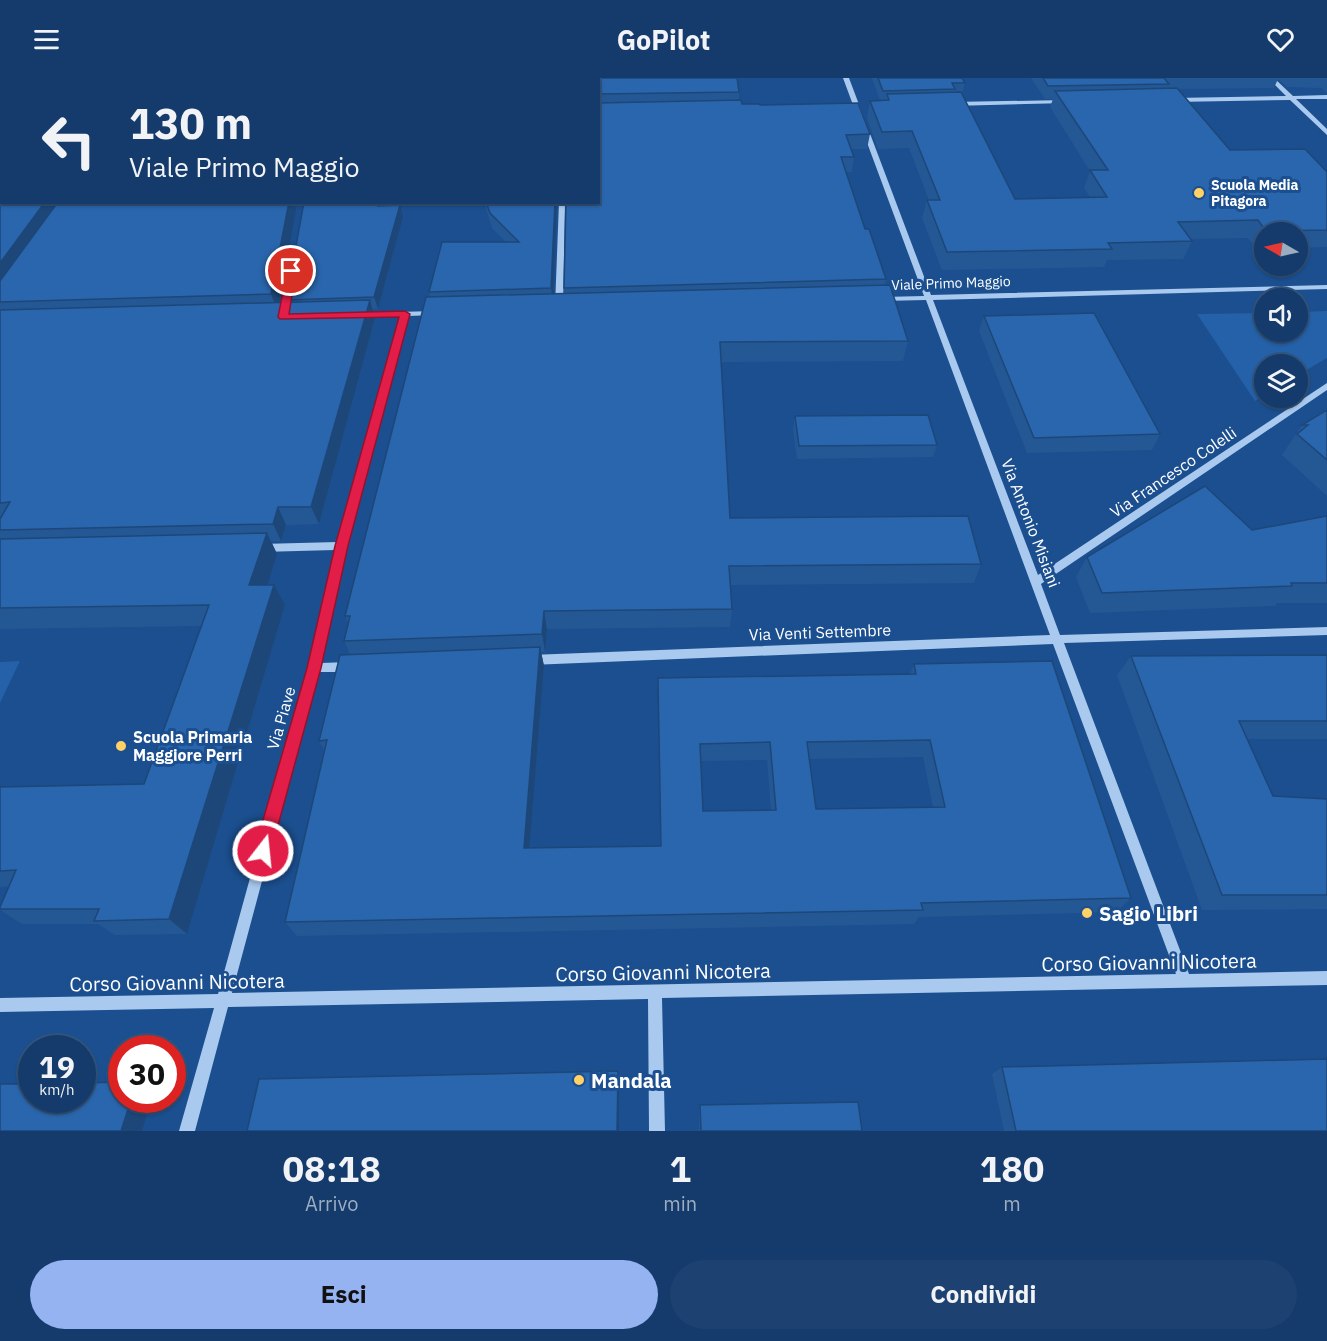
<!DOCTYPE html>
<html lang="it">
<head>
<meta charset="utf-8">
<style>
	:root { --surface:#143b6b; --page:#1d4271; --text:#f1f3f6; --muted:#9dadc1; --line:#33557e; --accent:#95b2f1 }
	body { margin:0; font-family:"IBM Plex Sans",sans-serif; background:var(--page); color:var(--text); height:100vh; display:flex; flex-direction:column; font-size:22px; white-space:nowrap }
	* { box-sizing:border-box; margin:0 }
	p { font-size:20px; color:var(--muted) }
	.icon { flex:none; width:33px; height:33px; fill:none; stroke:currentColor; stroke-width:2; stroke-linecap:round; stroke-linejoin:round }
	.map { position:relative; height:1053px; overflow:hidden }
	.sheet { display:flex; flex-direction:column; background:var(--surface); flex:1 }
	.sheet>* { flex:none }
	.hud { position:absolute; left:0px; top:0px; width:600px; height:126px; box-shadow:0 2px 4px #0004,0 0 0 2px var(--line); background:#143b6b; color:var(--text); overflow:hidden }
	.needle { width:39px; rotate:279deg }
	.controls { position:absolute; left:1254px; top:144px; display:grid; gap:12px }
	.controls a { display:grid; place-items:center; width:54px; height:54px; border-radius:50%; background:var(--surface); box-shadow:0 2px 4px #0004,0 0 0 2px var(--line); font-size:30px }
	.speed { position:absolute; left:18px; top:957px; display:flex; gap:12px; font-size:30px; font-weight:700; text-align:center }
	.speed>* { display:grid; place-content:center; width:78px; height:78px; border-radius:50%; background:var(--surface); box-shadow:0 2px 4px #0004,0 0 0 2px var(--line); line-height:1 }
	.speed small { font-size:15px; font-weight:400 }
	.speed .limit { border:9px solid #d22; background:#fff; color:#111 }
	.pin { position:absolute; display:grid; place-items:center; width:51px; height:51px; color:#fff; margin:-26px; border:3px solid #fff; border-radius:50%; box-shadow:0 2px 6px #0007 }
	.me { position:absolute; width:66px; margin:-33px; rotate:16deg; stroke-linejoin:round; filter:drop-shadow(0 0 4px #0008) }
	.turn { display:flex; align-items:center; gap:21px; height:126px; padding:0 30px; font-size:27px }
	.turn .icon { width:78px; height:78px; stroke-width:2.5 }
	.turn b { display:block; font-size:42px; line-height:51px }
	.eta { display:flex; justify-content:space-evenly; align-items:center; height:102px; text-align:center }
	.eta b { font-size:36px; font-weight:800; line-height:42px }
	.cta { display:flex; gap:12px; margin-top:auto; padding:12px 30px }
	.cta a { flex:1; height:69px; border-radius:36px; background:var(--accent); color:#111; font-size:24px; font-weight:800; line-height:69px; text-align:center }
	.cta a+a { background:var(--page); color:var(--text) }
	header { display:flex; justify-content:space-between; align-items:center; height:78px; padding:0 30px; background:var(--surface); font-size:27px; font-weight:800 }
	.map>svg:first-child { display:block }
</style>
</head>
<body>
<header><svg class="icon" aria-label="menu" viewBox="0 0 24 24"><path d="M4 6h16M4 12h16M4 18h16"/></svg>GoPilot<svg class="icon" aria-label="heart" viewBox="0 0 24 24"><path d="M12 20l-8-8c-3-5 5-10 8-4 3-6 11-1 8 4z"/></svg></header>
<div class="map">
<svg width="1327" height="1053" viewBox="0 0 1327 1053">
	<rect width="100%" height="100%" fill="#1b4f8f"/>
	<path fill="#2461a8" d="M 1327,233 L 1327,280 L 1298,297 L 1298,286 L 1264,286 L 1264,317 L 1255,323 L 1197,236 L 1264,235 L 1264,254 L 1298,254 L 1298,234 Z
		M 20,583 L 0,625 L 0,584 Z"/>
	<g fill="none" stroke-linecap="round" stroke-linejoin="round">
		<path fill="#9cc4f0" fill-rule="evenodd" d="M 204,0 L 203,2 L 178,2 L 181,0 Z
			M 0,33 L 2,33 L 0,38 Z"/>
		<path fill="#a9c9ee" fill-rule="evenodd" d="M 175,0 L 181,0 L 173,2 Z
			M 552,0 L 558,0 L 558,2 L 552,2 Z
			M 843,0 L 849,0 L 931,217 L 1327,207 L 1327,211 L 933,222 L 1038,497 L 1327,305 L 1327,312 L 1041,506 L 1060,557 L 1327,549 L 1327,557 L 1064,565 L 1189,896 L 1327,893 L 1327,907 L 662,920 L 665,1053 L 649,1053 L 648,921 L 228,929 L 195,1053 L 179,1053 L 214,930 L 0,934 L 0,920 L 218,916 L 308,590 L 335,472 L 261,474 L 256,470 L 261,466 L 337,464 L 400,238 L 357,239 L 357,235 L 360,235 L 435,233 L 439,235 L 435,237 L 408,238 L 346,468 L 321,585 L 349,584 L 353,586 L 355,589 L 353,592 L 349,594 L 318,594 L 232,915 L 1176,896 L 1053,566 L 530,587 L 526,585 L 525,582 L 526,579 L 530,577 L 1050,557 L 926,222 L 882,223 L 878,221 L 882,219 L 924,218 Z
			M 1268,0 L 1274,0 L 1293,18 L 1327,17 L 1327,21 L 1296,21 L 1327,51 L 1327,57 L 1290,22 L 1174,24 L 1171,22 L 1174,20 L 1286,18 Z
			M 1066,22 L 1069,24 L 1068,25 L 952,28 L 949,26 L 952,24 Z
			M 559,124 L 565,124 L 563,229 L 559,231 L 555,229 Z
			M 288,196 L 295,198 L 287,239 L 283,241 L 279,239 Z"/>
	</g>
	<path fill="#245895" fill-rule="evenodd" d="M 872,0 L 962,0 L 965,5 L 962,16 L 1015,121 L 1090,119 L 1084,110 L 1090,93 L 1050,29 L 1053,21 L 1045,21 L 1031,0 L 1327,0 L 1327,15 L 1322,10 L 1287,9 L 1278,1 L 1274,10 L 1178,11 L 1230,72 L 1327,94 L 1327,169 L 1298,170 L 1298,154 L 1264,154 L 1264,170 L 1256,171 L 1248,160 L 1190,161 L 1192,163 L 1183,181 L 1107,182 L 1104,189 L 942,192 L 922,140 L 927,122 L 929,122 L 909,70 L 878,71 L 867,40 L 870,23 L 880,23 Z
		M 598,2 L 739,14 L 739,22 L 742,26 L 760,27 L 870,56 L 867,71 L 851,71 L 854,79 L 852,94 L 846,94 L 865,151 L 886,201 L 885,207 L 908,263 L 903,283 L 721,284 L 730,440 L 981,486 L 974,505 L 730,507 L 732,531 L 730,549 L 547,551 L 545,574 L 541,574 L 544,588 L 529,770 L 661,768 L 658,600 L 910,596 L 914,586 L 1131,820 L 1116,834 L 919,839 L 914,846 L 297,858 L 285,844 L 325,673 L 319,663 L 350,576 L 344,563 L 348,545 L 345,538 L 430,219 L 429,214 L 506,164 L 492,150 L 484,124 L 557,124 L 553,216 L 564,215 L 564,210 L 598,124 ZM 923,679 L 933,729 L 816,731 L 809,681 ZM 767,682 L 771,732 L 703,733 L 701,683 Z
		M 0,63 L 2,124 L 296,132 L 280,225 L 287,225 L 286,222 L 384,128 L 403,139 L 378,231 L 373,231 L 375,240 L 319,446 L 286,447 L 281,463 L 271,463 L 277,476 L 267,507 L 285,527 L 187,856 L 115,857 L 98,846 L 22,846 L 0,832 L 0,829 L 9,808 L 0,809 L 0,709 L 144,706 L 201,548 L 0,551 Z
		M 984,238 L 1160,356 L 1152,372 L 1027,375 L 979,253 Z
		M 1327,332 L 1327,418 L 1282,377 L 1302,347 Z
		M 795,338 L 937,367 L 933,379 L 797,381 L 793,351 Z
		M 1327,438 L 1327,525 L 1277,525 L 1275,528 L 1090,535 L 1076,499 L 1087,479 L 1252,452 Z
		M 1327,577 L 1327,661 L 1247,661 L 1273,718 L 1327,721 L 1327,831 L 1202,832 L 1117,597 L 1131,578 Z
		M 1002,989 L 1327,1053 L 1004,1053 L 992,996 Z
		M 700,1027 L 862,1053 L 699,1053 L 699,1034 Z"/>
	<path fill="#1d4779" d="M 45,124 L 67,124 L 0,218 L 0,185 Z
		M 289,124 L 294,124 L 296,132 L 278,234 L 271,216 Z
		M 379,124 L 385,124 L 381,139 L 378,128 Z
		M 555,124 L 557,124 L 553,226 L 551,210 Z
		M 400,127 L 403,139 L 378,231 L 374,219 Z
		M 370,222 L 375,240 L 319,446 L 311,429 Z
		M 278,429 L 286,447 L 281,463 L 273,446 Z
		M 267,455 L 277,476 L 261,528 L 249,507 Z
		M 274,507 L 285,527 L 187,856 L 169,841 Z
		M 544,533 L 547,551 L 545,574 L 542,556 Z
		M 540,569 L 544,588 L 528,786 L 524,770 Z
		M 618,993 L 619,1001 L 619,1053 L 617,1053 Z
		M 131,1022 L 151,1022 L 142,1053 L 121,1053 Z"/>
	<path fill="#2a66ad" stroke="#1d4779" stroke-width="1.5" fill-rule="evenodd" d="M 443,0 L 534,0 L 535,2 L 444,2 Z
		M 577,0 L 737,0 L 739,14 L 598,16 L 598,2 L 577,2 Z
		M 878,0 L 962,0 L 965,5 L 952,5 L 955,11 L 883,13 Z
		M 1043,0 L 1164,0 L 1169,6 L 1048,8 Z
		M 1177,10 L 1230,72 L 1305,71 L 1327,94 L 1327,152 L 1266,153 L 1258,142 L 1178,144 L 1192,163 L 1108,165 L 1112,171 L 947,174 L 927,122 L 940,122 L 912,53 L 882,54 L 870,23 L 889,22 L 887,16 L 961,14 L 1015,121 L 1107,119 L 1090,92 L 1108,92 L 1055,13 Z
		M 741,22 L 742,26 L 759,26 L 760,27 L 858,25 L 870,56 L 846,57 L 854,79 L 841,79 L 865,151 L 869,151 L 886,201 L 564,210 L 566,124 L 598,124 L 598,25 Z
		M 0,63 L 2,63 L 2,124 L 45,124 L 0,185 Z
		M 58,124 L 289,124 L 271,216 L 0,224 L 0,203 Z
		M 304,124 L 379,124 L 378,128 L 400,127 L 374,219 L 286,222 Z
		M 486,124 L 555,124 L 551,210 L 429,214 L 442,164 L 519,164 L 490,135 Z
		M 890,207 L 908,263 L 720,264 L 730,440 L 968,438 L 981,486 L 729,488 L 732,531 L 544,533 L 542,556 L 344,563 L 350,538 L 345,538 L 426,219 Z
		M 370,222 L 311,429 L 278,429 L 273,446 L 0,452 L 0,441 L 10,424 L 0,425 L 0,232 Z
		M 1094,235 L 1160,356 L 1034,360 L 984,238 Z
		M 1327,332 L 1327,382 L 1297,356 L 1308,347 L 1302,347 Z
		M 928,337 L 937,367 L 799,368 L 795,338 Z
		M 1205,408 L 1252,452 L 1327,438 L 1327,505 L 1291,505 L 1292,508 L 1102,515 L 1087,479 Z
		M 267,455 L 249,507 L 274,507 L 169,841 L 94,843 L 99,831 L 0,831 L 0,829 L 16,792 L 0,793 L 0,709 L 144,706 L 209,527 L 0,530 L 0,461 Z
		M 540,569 L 524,770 L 661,768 L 658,600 L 916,596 L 914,586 L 1052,583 L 1131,820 L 921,825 L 923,832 L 285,844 L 327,662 L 319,663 L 340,577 ZM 930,662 L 945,729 L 816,731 L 807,664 ZM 770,664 L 776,732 L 703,733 L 700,666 Z
		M 1327,577 L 1327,643 L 1239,643 L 1273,718 L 1327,721 L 1327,817 L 1222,817 L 1131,578 Z
		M 1327,981 L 1327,1053 L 1016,1053 L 1002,989 Z
		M 618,993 L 617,1053 L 247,1053 L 259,1001 Z
		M 122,1004 L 122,1022 L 131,1022 L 121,1053 L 0,1053 L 0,1006 L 32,1006 L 32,1022 L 82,1022 L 82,1005 Z
		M 858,1024 L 862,1053 L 701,1053 L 700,1027 Z"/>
	<path fill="#e11d48" stroke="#92132f" stroke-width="1.5" d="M 291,190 L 296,193 L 289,236 L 405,233 L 410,236 L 348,468 L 321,590 L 271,773 L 268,779 L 263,781 L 257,779 L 254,773 L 307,590 L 335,468 L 399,239 L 280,241 L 278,239 L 287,193 Z"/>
	<g fill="#ffd166" stroke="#1b4f8f" stroke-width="2">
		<circle cx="1199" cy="115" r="6"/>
		<circle cx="121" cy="668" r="6"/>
		<circle cx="1087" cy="835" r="6"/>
		<circle cx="579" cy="1002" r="6"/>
	</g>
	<g text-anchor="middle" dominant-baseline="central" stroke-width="6" stroke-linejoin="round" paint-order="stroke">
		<g font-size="14" font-weight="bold" fill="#fff" stroke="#1b4f8f" text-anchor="start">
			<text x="1211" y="107">Scuola Media<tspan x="1211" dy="16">Pitagora</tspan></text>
		</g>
		<g font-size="14" fill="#fff" stroke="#1b4f8f">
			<text transform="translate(951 205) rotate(-2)">Viale Primo Maggio</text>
		</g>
		<g font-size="16" fill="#fff" stroke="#1b4f8f">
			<text transform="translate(1173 394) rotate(-34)">Via Francesco Colelli</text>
			<text transform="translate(1031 445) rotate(69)">Via Antonio Misiani</text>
			<text transform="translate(820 554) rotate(-2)">Via Venti Settembre</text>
			<text transform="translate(281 640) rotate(-74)">Via Piave</text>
		</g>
		<g font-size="16" font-weight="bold" fill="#fff" stroke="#1b4f8f" text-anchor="start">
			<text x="133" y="659">Scuola Primaria<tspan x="133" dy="18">Maggiore Perri</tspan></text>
		</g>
		<g font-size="20" font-weight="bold" fill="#fff" stroke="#1b4f8f" text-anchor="start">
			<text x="1099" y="835">Sagio Libri</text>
			<text x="591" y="1002">Mandala</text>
		</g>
		<g font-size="20" fill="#fff" stroke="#1b4f8f">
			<text transform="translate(1149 884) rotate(-1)">Corso Giovanni Nicotera</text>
			<text transform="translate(663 894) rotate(-1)">Corso Giovanni Nicotera</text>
			<text transform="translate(177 904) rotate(-1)">Corso Giovanni Nicotera</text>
		</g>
	</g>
</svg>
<div class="controls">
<a><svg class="needle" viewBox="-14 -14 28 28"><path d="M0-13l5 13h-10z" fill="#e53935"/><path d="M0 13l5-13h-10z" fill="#9dadc1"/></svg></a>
<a><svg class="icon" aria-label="sound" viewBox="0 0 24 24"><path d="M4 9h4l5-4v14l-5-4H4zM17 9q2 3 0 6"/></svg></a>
<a><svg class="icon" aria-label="layers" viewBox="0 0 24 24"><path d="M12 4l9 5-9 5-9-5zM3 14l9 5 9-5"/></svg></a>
</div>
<div class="speed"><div>19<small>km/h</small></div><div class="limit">30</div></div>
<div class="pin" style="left:291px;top:193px;background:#d93025"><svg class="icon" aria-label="arrive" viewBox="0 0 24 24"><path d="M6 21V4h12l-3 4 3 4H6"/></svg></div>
<svg class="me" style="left:263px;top:773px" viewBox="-20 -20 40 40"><circle r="17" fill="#e11d48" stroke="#fff" stroke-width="3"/><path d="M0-11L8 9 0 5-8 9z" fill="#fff"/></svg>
<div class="hud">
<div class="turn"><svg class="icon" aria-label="left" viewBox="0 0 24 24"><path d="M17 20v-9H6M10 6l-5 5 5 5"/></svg><div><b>130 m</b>Viale Primo Maggio</div></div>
</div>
</div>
<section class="sheet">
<div class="eta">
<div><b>08:18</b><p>Arrivo</p></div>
<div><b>1</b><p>min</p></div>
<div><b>180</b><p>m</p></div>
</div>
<div class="cta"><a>Esci</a><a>Condividi</a></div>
</section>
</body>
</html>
